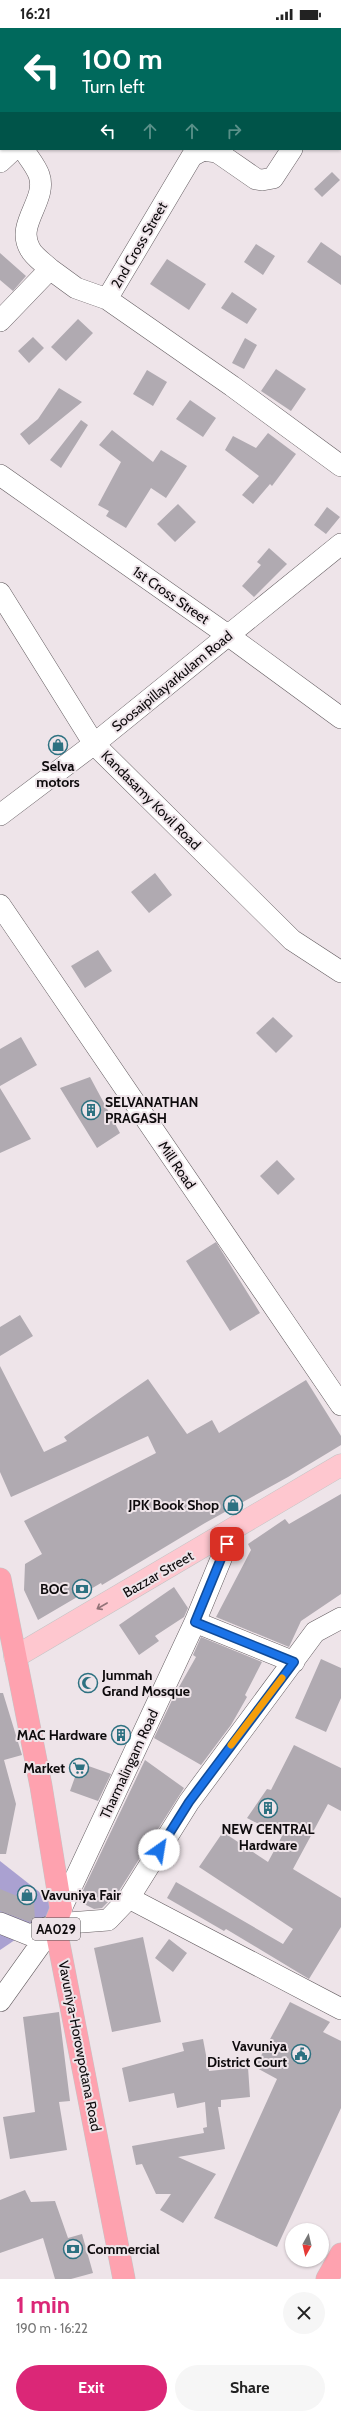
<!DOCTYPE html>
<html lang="en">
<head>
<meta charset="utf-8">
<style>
	:root { --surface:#fff; --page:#f6f6f6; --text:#222; --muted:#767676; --accent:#db2777 }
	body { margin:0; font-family:Cabin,sans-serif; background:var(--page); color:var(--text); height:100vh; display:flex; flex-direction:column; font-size:15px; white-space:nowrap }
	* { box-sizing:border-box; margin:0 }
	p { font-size:13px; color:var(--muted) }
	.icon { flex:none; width:22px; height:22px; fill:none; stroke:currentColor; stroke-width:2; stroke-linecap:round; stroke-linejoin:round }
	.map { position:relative; height:2251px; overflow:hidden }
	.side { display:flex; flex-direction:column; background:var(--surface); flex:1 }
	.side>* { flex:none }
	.banner { position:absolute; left:0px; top:0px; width:341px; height:122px; box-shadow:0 1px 3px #0004; background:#00695c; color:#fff; overflow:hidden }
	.needle { width:26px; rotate:188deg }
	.tools { position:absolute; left:285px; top:2195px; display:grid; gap:8px }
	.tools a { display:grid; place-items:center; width:44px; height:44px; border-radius:50%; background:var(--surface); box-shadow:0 1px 3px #0004; font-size:20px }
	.pin { position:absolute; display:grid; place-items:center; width:34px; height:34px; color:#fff; margin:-17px; border-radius:8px; box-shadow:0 2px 6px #0006 }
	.me { position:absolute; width:44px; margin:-22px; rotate:32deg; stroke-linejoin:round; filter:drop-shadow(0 0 3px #0008) }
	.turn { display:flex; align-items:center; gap:14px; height:84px; padding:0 16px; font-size:18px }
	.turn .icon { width:52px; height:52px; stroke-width:2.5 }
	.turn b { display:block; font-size:28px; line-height:34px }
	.lanes { display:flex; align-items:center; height:38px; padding:0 16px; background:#0003; justify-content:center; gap:20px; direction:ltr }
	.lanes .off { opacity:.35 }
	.round { display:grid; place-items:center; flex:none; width:42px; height:42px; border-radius:21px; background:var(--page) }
	.summary { display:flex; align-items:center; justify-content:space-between; height:68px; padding:0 16px }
	h1 { font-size:24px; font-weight:800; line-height:30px; color:var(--accent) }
	.action { display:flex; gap:8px; margin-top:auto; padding:8px 16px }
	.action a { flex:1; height:46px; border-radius:24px; background:var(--accent); color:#fff; font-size:16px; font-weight:800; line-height:46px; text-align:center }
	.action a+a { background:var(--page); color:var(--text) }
	.status { display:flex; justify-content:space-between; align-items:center; height:28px; padding:0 20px; background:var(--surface); direction:ltr }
	.status svg { height:11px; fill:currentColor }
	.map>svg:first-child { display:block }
</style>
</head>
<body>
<div class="status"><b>16:21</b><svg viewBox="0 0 49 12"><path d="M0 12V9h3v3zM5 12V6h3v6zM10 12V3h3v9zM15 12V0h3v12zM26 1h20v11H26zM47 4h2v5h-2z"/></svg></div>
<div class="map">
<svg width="341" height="2251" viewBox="0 0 341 2251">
	<rect width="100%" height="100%" fill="#eee4e9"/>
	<path fill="#aaa1d1" d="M 0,1833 L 61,1881 L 0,1922 Z"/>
	<path fill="#b0aab1" d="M 332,144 L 340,152 L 322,169 L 314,161 Z
		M 321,214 L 341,228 L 341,257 L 307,234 Z
		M 256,216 L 275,228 L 263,247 L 244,234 Z
		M 0,225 L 26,248 L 13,263 L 0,252 Z
		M 167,231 L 206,256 L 189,282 L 150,256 Z
		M 232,264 L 257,281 L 247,296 L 221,280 Z
		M 78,291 L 93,305 L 66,333 L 51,319 Z
		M 33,309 L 44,320 L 29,335 L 18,323 Z
		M 245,310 L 257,317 L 244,341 L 232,335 Z
		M 276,341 L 306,361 L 291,383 L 261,363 Z
		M 147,342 L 167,354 L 153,378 L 133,366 Z
		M 59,360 L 82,374 L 29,417 L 20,406 L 38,391 Z
		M 190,372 L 216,390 L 203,409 L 176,391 Z
		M 81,392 L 88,397 L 61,440 L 50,432 Z
		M 112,402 L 153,434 L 161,422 L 187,438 L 166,470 L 151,460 L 126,500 L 106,488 L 109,483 L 98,477 L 121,434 L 99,417 Z
		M 268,405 L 296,426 L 272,458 L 270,456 L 253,476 L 242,467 L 259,448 L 225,422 L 233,408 L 256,420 Z
		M 178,476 L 196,494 L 175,514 L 157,496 Z
		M 327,479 L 340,489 L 326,506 L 314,497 Z
		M 269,520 L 287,536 L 254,569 L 242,558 L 261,537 L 257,534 Z
		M 155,845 L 172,867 L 149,885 L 131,864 Z
		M 98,922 L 112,943 L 85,960 L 71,938 Z
		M 273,989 L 293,1008 L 276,1025 L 256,1005 Z
		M 21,1009 L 37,1037 L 0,1058 L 0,1021 Z
		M 90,1049 L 120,1105 L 97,1120 L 60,1060 Z
		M 0,1060 L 31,1111 L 0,1125 Z
		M 277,1132 L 295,1151 L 278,1167 L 260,1148 Z
		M 216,1214 L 260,1285 L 230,1303 L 186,1233 Z
		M 20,1287 L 33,1308 L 0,1328 L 0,1299 Z
		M 0,1338 L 44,1424 L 67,1413 L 64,1409 L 148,1351 L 187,1406 L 212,1392 L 219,1405 L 306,1352 L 341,1408 L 341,1417 L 288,1449 L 205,1495 L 102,1557 L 101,1555 L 38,1592 L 24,1562 L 25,1536 L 42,1526 L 24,1493 L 156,1425 L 148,1408 L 11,1469 L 0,1444 Z
		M 341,1466 L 341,1566 L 301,1593 L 289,1619 L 216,1589 L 251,1522 L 248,1516 L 285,1491 L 289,1496 Z
		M 174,1559 L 188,1580 L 184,1589 L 155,1608 L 159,1613 L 139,1627 L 119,1597 Z
		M 201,1609 L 262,1634 L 245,1667 L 247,1669 L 231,1697 L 201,1737 L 154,1710 L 175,1666 L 196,1629 L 193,1627 Z
		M 321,1631 L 341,1640 L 341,1670 L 326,1704 L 295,1690 Z
		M 0,1665 L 3,1665 L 22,1727 L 4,1732 L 16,1776 L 6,1826 L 0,1826 Z
		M 294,1717 L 341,1740 L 341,1783 L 328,1776 L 293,1841 L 341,1870 L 341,1899 L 309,1951 L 226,1901 L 224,1903 L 167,1870 L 176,1854 L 283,1916 L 293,1901 L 199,1839 L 223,1804 L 268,1834 L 282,1808 L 247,1790 L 267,1761 L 271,1762 Z
		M 145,1732 L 184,1760 L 119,1863 L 102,1880 L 94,1881 L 78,1873 Z
		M 80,1735 L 111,1746 L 98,1773 L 70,1763 Z
		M 0,1861 L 34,1875 L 35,1892 L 30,1894 L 0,1883 Z
		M 143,1909 L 161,1994 L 112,2004 L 94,1920 Z
		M 169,1911 L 187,1925 L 173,1944 L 155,1930 Z
		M 290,1974 L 330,1994 L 323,2004 L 341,2013 L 341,2080 L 277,2219 L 214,2190 L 277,2051 L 255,2039 Z
		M 59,1984 L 70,2073 L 59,2074 L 67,2122 L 10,2131 L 3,2089 L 35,2084 L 23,1989 Z
		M 203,2011 L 209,2043 L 248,2039 L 250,2069 L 221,2072 L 221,2079 L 218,2079 L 225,2121 L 178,2129 L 216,2146 L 183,2195 L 160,2182 L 171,2166 L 156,2166 L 142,2136 L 136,2137 L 132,2118 L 204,2105 L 203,2100 L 207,2099 L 205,2074 L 177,2080 L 174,2065 L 129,2074 L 122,2040 L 184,2023 L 182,2015 Z
		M 25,2162 L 31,2174 L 55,2173 L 68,2210 L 82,2206 L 93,2245 L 71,2251 L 55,2251 L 43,2210 L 0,2225 L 0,2172 Z"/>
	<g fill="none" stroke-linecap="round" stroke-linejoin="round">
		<defs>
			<path id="minor" d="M 21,1 L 22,0
				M 0,18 L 1,17
				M 340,42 L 341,34
				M 0,82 L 1,83
				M 292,121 L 273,150 L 262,152 L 256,151 L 217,124 L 203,122 L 192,128 L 107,271 L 232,358 L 341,438
				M 0,134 L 14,121
				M 50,241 L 76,260 L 107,271
				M 0,293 L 50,241 C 44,235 34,229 30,221 C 15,196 48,172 39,147 C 36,138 28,129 23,121
				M 0,447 L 229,608 L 341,690
				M 0,565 L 94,716 L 292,912 L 341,944
				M 0,787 L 94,716 L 341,516
				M 0,877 L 341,1377
				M 195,1594 L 294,1634
				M 129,1870 L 341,1981
				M 61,1881 L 195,1594 L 233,1502
				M 0,1895 L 30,1907 L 55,1896 L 108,1892 L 129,1870 L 189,1774 L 315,1604 L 341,1590
				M 0,1973 L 55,1896"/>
			<path id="major" d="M 15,1629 L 341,1437"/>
			<path id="highway" d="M 0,1551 L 41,1758 L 61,1881 L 55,1896 L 124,2251
				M 327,2251 L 341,2226"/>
		</defs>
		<use href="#minor" stroke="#645d61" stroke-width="22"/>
		<use href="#major" stroke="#c5c4c5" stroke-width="23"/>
		<use href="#highway" stroke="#c5c4c5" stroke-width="23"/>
		<use href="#minor" stroke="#fff" stroke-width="21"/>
		<use href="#major" stroke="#fec7cf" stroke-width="22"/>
		<use href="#highway" stroke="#fea2af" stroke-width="22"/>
	</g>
	<defs><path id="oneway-shaft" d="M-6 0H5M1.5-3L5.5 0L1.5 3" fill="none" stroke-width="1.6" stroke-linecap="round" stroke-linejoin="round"/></defs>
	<use stroke="#927277" href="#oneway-shaft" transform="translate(102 1578) rotate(150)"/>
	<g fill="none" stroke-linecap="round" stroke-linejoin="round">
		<defs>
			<path id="route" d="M 159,1822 L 189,1774 L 294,1634 L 195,1594 L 227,1516"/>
		</defs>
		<use href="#route" stroke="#114b97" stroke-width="10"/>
		<use href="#route" stroke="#1a73e8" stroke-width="7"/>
		<path stroke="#f59e0b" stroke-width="7" d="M 231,1717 L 282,1650"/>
	</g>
	<defs>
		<symbol id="shop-ring" viewBox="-11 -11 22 22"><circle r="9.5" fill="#eee4e9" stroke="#2d7181" stroke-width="1.5"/><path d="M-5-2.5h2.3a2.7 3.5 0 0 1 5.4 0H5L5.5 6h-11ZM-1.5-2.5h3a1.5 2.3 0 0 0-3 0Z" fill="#2d7181"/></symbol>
		<symbol id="building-ring" viewBox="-11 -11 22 22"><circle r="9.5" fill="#eee4e9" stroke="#2d7181" stroke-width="1.5"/><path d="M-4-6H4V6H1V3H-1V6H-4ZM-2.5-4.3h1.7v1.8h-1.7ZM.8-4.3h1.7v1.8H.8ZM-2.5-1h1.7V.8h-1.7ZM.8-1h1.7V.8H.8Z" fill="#2d7181"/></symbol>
		<symbol id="bank-ring" viewBox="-11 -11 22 22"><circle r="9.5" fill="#eee4e9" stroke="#2d7181" stroke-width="1.5"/><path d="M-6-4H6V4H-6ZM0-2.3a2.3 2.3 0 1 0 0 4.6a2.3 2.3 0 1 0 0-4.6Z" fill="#2d7181"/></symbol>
		<symbol id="mosque-ring" viewBox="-11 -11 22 22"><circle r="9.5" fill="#eee4e9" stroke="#2d7181" stroke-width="1.5"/><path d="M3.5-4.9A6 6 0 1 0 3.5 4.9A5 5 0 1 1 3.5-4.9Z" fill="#2d7181"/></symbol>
		<symbol id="supermarket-ring" viewBox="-11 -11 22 22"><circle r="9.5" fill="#eee4e9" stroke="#2d7181" stroke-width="1.5"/><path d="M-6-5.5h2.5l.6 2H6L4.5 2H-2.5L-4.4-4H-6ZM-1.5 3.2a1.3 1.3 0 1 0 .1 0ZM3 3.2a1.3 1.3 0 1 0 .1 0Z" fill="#2d7181"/></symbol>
		<symbol id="civic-ring" viewBox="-11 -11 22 22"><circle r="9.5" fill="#eee4e9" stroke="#2d7181" stroke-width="1.5"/><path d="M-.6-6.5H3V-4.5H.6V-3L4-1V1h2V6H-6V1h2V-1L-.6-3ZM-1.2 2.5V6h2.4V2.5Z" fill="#2d7181"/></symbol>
	</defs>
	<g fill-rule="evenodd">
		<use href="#shop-ring" x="47" y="706" width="22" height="22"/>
		<use href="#building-ring" x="80" y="1071" width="22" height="22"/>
		<use href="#shop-ring" x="222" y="1466" width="22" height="22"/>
		<use href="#bank-ring" x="71" y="1550" width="22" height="22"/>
		<use href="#mosque-ring" x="77" y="1644" width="22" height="22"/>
		<use href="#building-ring" x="110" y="1696" width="22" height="22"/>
		<use href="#supermarket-ring" x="68" y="1729" width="22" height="22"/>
		<use href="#building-ring" x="257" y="1769" width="22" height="22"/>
		<use href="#shop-ring" x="16" y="1856" width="22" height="22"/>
		<use href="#civic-ring" x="290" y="2015" width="22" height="22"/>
		<use href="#bank-ring" x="62" y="2210" width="22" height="22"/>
	</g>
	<g text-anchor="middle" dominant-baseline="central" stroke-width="4" stroke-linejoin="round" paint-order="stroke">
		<rect fill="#eee4e9" stroke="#504b4e" stroke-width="1" x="32" y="1890" width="48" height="22" rx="3"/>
		<g font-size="13" font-weight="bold" fill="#0d0a0c">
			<text x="56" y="1901">AA029</text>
		</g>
		<g font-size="14" fill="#0d0a0c" stroke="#eee4e9">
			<text transform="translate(139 217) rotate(-60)">2nd Cross Street</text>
			<text transform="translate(171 567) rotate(35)">1st Cross Street</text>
			<text transform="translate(172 653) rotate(-39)">Soosaipillayarkulam Road</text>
			<text transform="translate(151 772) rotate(45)">Kandasamy Kovil Road</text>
			<text transform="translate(177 1137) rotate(56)">Mill Road</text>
			<text transform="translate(158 1546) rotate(-30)">Bazzar Street</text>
			<text transform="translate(129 1736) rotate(-65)">Tharmalingam Road</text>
			<text transform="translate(80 2018) rotate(79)">Vavuniya-Horowpotana Road</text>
		</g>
		<g font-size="14" font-weight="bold" fill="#0d0a0c" stroke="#eee4e9" text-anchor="end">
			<text x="58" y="738" text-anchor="middle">Selva<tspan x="58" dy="16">motors</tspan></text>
			<text x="105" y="1074" text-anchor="start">SELVANATHAN<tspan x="105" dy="16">PRAGASH</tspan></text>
			<text x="219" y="1477">JPK Book Shop</text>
			<text x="68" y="1561">BOC</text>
			<text x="102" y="1647" text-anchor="start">Jummah<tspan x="102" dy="16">Grand Mosque</tspan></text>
			<text x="107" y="1707">MAC Hardware</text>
			<text x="65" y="1740">Market</text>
			<text x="268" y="1801" text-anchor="middle">NEW CENTRAL<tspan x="268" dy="16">Hardware</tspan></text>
			<text x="41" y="1867" text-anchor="start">Vavuniya Fair</text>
			<text x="287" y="2018">Vavuniya<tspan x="287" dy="16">District Court</tspan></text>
			<text x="87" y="2221" text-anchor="start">Commercial</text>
		</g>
	</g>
</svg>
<div class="tools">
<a><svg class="needle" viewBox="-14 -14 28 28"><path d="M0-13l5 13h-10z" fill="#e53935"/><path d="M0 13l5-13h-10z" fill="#767676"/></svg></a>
</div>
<div class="pin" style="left:227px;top:1516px;background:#d93025"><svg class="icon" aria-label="arrive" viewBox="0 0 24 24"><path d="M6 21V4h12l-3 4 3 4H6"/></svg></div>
<svg class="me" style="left:159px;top:1822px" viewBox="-20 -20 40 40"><circle r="19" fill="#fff"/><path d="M0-13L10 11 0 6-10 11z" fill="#1a73e8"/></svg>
<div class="banner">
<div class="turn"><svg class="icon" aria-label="left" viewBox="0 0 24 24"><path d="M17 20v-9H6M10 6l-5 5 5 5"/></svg><div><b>100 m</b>Turn left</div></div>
<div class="lanes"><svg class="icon" aria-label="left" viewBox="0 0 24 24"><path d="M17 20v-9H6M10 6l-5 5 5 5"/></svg><svg class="icon off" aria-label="ahead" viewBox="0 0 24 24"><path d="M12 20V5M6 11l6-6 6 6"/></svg><svg class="icon off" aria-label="ahead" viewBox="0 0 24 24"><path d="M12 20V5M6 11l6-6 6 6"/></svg><svg class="icon off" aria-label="right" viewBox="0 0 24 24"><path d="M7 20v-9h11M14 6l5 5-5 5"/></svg></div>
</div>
</div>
<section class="side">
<div class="summary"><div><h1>1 min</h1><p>190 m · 16:22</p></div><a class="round"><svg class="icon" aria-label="close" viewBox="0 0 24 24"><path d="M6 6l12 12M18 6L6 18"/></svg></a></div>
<div class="action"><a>Exit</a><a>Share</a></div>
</section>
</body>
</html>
